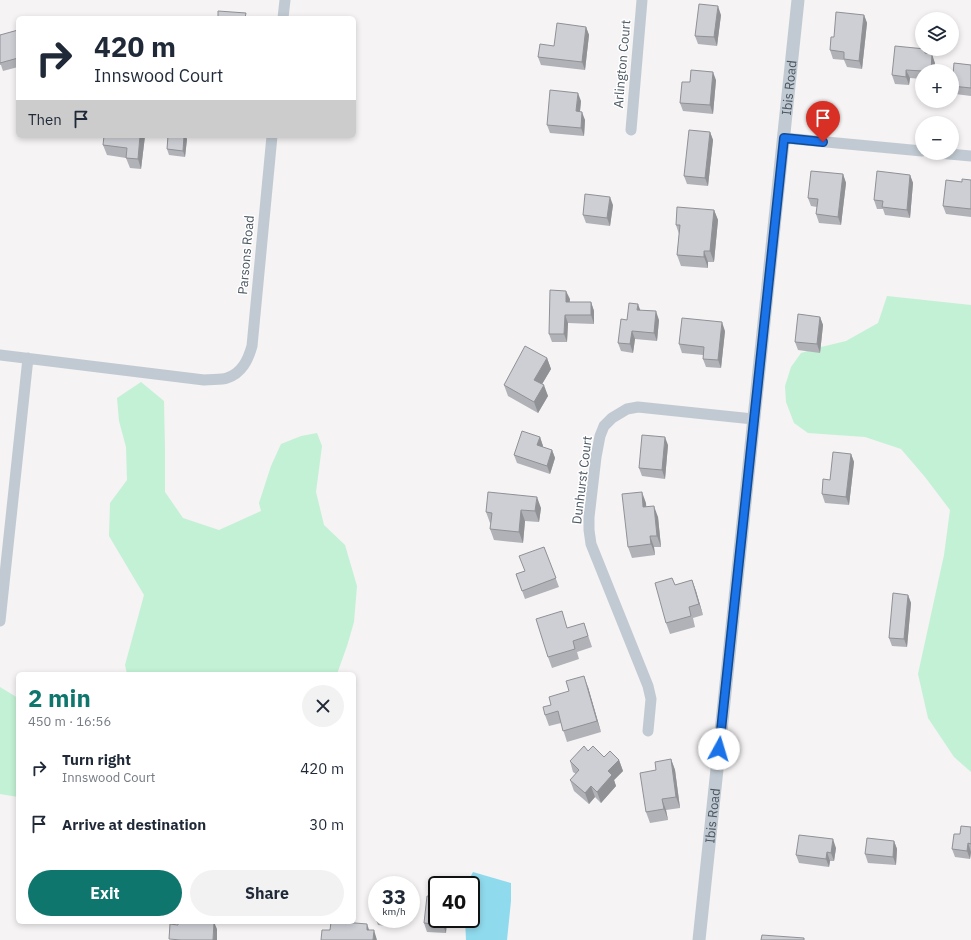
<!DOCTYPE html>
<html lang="en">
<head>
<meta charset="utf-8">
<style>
	:root { --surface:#fff; --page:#f2f2f3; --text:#1f2937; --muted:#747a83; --accent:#0f766e }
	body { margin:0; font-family:"IBM Plex Sans",sans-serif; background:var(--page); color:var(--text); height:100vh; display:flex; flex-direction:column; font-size:15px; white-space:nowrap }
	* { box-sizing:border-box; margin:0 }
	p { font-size:13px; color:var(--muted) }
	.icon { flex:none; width:22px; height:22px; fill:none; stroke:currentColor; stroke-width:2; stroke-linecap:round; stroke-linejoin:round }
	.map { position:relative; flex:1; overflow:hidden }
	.drawer { position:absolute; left:16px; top:672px; width:340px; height:252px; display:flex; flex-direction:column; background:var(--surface); border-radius:6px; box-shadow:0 2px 6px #0003 }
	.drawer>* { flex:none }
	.guide { position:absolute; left:16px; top:16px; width:340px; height:122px; border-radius:6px; box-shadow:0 2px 6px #0003; background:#fff; color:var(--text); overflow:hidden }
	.controls { position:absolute; left:915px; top:12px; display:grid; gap:8px }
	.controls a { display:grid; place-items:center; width:44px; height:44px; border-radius:50%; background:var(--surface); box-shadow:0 2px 6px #0003; font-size:20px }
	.speed { position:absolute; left:368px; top:876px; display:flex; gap:8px; font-size:20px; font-weight:700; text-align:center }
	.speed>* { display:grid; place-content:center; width:52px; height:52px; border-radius:50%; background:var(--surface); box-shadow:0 2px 6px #0003; line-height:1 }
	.speed small { font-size:10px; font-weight:400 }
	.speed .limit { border:2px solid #111; border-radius:6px; background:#fff; color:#111 }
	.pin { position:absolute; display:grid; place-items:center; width:34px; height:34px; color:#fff; margin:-41px -17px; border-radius:50% 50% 50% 0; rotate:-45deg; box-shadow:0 0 4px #0007 }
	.pin .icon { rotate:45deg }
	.me { position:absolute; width:44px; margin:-22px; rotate:6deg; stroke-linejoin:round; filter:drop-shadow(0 0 3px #0008) }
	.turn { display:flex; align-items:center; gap:14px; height:84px; padding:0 12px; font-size:18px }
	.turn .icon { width:52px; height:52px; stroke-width:2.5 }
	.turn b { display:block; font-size:28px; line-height:34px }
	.then { display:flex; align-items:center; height:38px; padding:0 12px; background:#0003; gap:8px; font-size:15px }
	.round { display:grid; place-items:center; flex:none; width:42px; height:42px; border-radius:21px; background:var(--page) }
	.summary { display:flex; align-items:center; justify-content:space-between; height:68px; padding:0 12px }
	h1 { font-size:24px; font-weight:700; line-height:30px; color:var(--accent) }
	.action { display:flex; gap:8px; margin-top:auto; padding:8px 12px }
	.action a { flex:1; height:46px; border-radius:24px; background:var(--accent); color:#fff; font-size:16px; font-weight:700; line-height:46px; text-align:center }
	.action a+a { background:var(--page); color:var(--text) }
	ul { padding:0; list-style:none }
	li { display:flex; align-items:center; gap:12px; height:56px; padding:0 12px }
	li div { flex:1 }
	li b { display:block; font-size:15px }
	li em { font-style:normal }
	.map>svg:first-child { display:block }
</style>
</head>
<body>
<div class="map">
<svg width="971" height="940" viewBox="0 0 971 940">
	<rect width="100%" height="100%" fill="#f5f3f3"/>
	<path fill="#c3f1d5" d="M 887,296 L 971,305 L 971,772 L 954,757 L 928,718 L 918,674 L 944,555 L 950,510 L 925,477 L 901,449 L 865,437 L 808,433 L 794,423 L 786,402 L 785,386 L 791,367 L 801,353 L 817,348 L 846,341 L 878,323 Z
		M 141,382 L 164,401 L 165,449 L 165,492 L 183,518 L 219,530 L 261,511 L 259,503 L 271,466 L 281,444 L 301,436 L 317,433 L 322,446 L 316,492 L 324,525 L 345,545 L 357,586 L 354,622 L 347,646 L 337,674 L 127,674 L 125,665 L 144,595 L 109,536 L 110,503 L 127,480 L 126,447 L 119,421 L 117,398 Z
		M 0,687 L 18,698 L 18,797 L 0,794 Z"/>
	<path fill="#90daee" d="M 473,872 L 511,883 L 511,901 L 507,940 L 466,940 L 465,919 L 471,919 L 471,885 L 466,885 Z"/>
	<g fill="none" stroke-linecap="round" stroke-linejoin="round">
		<path stroke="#c1cad2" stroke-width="11" d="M 283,18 L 285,0
			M 631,130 L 642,0
			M 784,138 L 922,151
			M 938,153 L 971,156
			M 0,355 L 204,380 C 212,379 221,380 227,378 C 242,373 248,360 252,346 L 272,136
			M 0,621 L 28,358
			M 648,731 L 651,699 L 648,686 L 591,544 L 589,530 L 589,517 L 596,457 L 600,436 L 604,426 L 612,418 L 627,409 L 638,407 L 753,419"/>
		<path stroke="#c1cad2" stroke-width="13" id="s1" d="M 699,940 L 798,0"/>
	</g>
	<path fill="#b0b2b7" d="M 721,15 L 717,46 L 698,44 L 695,36 Z
		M 864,15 L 867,23 L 862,69 L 847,67 L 844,60 L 833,59 L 830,50 L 834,37 Z
		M 586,27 L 589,35 L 585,70 L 541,65 L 538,57 L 554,46 Z
		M 18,30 L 18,67 L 3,71 L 1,65 L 0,65 L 0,35 Z
		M 925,49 L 927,54 L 935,63 L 922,71 L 922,79 L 910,78 L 909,85 L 895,84 L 892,75 Z
		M 954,63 L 971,65 L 971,96 L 955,94 L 952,86 Z
		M 716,80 L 713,114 L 683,111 L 680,103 L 690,82 Z
		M 581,101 L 580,112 L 585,120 L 584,136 L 550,133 L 547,125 Z
		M 710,132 L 713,140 L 708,186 L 687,184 L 684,176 Z
		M 145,136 L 141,169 L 130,168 L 126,158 L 107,155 L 103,145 Z
		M 168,136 L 185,136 L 187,139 L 185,157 L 169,155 L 167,149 Z
		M 843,174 L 846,183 L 841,225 L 819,223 L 816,214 L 817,207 L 811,206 L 808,198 Z
		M 910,175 L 913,183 L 910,218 L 885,215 L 883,209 L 877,209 L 874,200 Z
		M 971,180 L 971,217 L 946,214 L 943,206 L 962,182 Z
		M 613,205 L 610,226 L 586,223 L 583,215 Z
		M 714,210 L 718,220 L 714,262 L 708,262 L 708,268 L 681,266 L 677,255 L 679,234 L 676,225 Z
		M 570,299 L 569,302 L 591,302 L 594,311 L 594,324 L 568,323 L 567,342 L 552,342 L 549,334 Z
		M 640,310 L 659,320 L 657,341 L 635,339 L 633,353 L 621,351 L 618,343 L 627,320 Z
		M 820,317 L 823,325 L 820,353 L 798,350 L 795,342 Z
		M 725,331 L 721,368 L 706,367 L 703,359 L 703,355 L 682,353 L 679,344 Z
		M 547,358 L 551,369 L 542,384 L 548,396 L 538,413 L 508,396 L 504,385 Z
		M 540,437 L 543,446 L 542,447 L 552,450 L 555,458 L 550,474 L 517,463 L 514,455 Z
		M 668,445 L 665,479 L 642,476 L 639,468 Z
		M 851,454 L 854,462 L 849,505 L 825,503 L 822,494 L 830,480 Z
		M 646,503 L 646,507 L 658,517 L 661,547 L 654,547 L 655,555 L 632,558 L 628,547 Z
		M 541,508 L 539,522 L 525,521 L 523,543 L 494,540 L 490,529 L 491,523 L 490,523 L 486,512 Z
		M 544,547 L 559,587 L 525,599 L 516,574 L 525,571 Z
		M 672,578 L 675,585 L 692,580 L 696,591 L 703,615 L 693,618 L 695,627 L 670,634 L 666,623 Z
		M 908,595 L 911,603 L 907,647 L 892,646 L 889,638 Z
		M 584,623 L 592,647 L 577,652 L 579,659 L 552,668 L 548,657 L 568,628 Z
		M 588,687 L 601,732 L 567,742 L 561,723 L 549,726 L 545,715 L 551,705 Z
		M 588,751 L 604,757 L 619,760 L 623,771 L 614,780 L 616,786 L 601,803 L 595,797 L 589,804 L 574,791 L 570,780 L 576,774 L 573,772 L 570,761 Z
		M 671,759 L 675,770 L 680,808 L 666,810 L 668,820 L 650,823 L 646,812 L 656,770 Z
		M 971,827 L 971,852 L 970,859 L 955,857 L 952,849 L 960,834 Z
		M 894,841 L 897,849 L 896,865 L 868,863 L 865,854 Z
		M 836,848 L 834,861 L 830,861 L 829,867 L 799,863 L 796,855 Z
		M 397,919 L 396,927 L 378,925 L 376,920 Z
		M 437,919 L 447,919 L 446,933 L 427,932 L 424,923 Z"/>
	<path fill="#909195" d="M 718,6 L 721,15 L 717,46 L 714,37 Z
		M 864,15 L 867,23 L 862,69 L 859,61 Z
		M 586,27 L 589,35 L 585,70 L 582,62 Z
		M 932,54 L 935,63 L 934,71 L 931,71 Z
		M 906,70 L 910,78 L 909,85 L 906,77 Z
		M 713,72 L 716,80 L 713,114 L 710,105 Z
		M 578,93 L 581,101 L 579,120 L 576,111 Z
		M 582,112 L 585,120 L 584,136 L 581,128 Z
		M 710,132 L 713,140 L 708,186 L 705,178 Z
		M 140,136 L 145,136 L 141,169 L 138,159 Z
		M 184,136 L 185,136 L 187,139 L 185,157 L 183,151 Z
		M 843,174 L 846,183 L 841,225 L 838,217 Z
		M 910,175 L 913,183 L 910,218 L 907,210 Z
		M 610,197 L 613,205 L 610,226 L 607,218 Z
		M 714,210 L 718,220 L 714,262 L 710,251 Z
		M 704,251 L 708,262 L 708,268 L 704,257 Z
		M 566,291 L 570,299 L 569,310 L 566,302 Z
		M 591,302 L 594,311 L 594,324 L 591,315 Z
		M 638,304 L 641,312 L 637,310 Z
		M 656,311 L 659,320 L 657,341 L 654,333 Z
		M 565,315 L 568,323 L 567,342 L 564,334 Z
		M 820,317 L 823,325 L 820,353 L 817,344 Z
		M 722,322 L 725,331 L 721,368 L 718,360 Z
		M 632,331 L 635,339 L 633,353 L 630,344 Z
		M 547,358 L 551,369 L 538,391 L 534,380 Z
		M 544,385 L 548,396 L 538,413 L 534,402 Z
		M 540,437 L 543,446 L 540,454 L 537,445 Z
		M 665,437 L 668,445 L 665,479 L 662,470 Z
		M 552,450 L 555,458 L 550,474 L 547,466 Z
		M 851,454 L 854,462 L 849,505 L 846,497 Z
		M 642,492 L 646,503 L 647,518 L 643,507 Z
		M 537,497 L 541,508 L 539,522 L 535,511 Z
		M 654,506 L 658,517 L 661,547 L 657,536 Z
		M 521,510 L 525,521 L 523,543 L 519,532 Z
		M 650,536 L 654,547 L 655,555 L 651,544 Z
		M 692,580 L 696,591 L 703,615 L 699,604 Z
		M 908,595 L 911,603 L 907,647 L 904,639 Z
		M 584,676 L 588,687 L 601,732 L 597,721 Z
		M 671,759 L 675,770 L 680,808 L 676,797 Z
		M 619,760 L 623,771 L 614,780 L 616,786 L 601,803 L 597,792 L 608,771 Z
		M 591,786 L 595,797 L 589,804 L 585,793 Z
		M 662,799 L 666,810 L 668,820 L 664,809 Z
		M 833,839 L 836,848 L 834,861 L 831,853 Z
		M 894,841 L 897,849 L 896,865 L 893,857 Z
		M 968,843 L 971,852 L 970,859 L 967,851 Z
		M 827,852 L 830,861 L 829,867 L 826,859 Z
		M 394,919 L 397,919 L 396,927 L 394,922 Z
		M 444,919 L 447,919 L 446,933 L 443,925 Z
		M 214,922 L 217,929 L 217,940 L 213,940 Z
		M 367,924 L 371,935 L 367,930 Z
		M 374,930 L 377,940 L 373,940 Z"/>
	<path fill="#cdcfd5" stroke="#909195" d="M 699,4 L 718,6 L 714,37 L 695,36 Z
		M 218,11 L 246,13 L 245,18 L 218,18 Z
		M 836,12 L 864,15 L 859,61 L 844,59 L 844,52 L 830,50 L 831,37 L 834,37 Z
		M 557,23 L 586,27 L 582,62 L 538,57 L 540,44 L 554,46 Z
		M 18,30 L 18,58 L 0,63 L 0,35 Z
		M 895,46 L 925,49 L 925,53 L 932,54 L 931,71 L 922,71 L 906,70 L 906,77 L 892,75 Z
		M 954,63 L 971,65 L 971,88 L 952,86 Z
		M 691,70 L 713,72 L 710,105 L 680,103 L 682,82 L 690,82 Z
		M 550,90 L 578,93 L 576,111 L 582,112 L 581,128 L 547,125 Z
		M 689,130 L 710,132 L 705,178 L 684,176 Z
		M 104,136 L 140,136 L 138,159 L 126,158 L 127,148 L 103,145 Z
		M 168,136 L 184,136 L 183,151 L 167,149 Z
		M 811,171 L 843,174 L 838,217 L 816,214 L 818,199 L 808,198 Z
		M 877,171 L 910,175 L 907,210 L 882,207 L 883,201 L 874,200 Z
		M 962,179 L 971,180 L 971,209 L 943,206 L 946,180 L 962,182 Z
		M 585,194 L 610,197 L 607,218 L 583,215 Z
		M 677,207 L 714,210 L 710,251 L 704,251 L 704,257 L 677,255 L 680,225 L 676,225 Z
		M 550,290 L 566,291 L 566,302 L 591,302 L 591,315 L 565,315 L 564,334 L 549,334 Z
		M 629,303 L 638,304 L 637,310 L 656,311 L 654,333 L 632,331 L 630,344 L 618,343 L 621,319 L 627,320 Z
		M 798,314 L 820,317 L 817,344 L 795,342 Z
		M 682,318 L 722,322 L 718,360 L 703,359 L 704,347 L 679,344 Z
		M 525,346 L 547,358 L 534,380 L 544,385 L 534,402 L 504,385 Z
		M 522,431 L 540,437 L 537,445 L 552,450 L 547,466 L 514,455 Z
		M 642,435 L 665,437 L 662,470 L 639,468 Z
		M 833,452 L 851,454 L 846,497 L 822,494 L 823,479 L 830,480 Z
		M 488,492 L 537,497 L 535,511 L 521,510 L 519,532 L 490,529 L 492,513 L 486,512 Z
		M 642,492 L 643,507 L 654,506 L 657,536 L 650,536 L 651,544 L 628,547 L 622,494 Z
		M 544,547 L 556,578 L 522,591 L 516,574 L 525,571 L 519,556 Z
		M 672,578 L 675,585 L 692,580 L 699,604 L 689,607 L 691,616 L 666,623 L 655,583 Z
		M 893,593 L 908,595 L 904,639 L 889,638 Z
		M 562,611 L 567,628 L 584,623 L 588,636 L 573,641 L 575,649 L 548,657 L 536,619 Z
		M 584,676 L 597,721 L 563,731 L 558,711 L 545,715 L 543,707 L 551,705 L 549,697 L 569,691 L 566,681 Z
		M 584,746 L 588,751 L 593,746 L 604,757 L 610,751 L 619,760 L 608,771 L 612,775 L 597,792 L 591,786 L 585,793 L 570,780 L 579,770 L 570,761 Z
		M 671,759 L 676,797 L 662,799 L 664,809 L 646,812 L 640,773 L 656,770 L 655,762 Z
		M 961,826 L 971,827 L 971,844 L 968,843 L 967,851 L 952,849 L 954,834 L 960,834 Z
		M 799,835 L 833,839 L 831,853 L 827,852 L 826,859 L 796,855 Z
		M 867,838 L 894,841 L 893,857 L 865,854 Z
		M 427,896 L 437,897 L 437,919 L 444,919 L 443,925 L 424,923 Z
		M 377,908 L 377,919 L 394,919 L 394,922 L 376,920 Z
		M 178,922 L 214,922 L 213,940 L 181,940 L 169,939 L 170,924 L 178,925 Z
		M 331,922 L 343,922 L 367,924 L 367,930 L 374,930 L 373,940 L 321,940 L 322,930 L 330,930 Z
		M 762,935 L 804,938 L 804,940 L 761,940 Z"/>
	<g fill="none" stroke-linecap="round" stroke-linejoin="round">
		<defs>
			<path id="route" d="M 719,749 L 784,138 L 823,142"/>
		</defs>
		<use href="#route" stroke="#114b97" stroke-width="10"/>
		<use href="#route" stroke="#1a73e8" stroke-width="7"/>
	</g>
	<g text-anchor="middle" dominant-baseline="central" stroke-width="3" stroke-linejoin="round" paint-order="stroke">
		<g font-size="13" fill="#4a5661" stroke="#fff">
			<text transform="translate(622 64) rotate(-85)">Arlington Court</text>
			<text stroke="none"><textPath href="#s1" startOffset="857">Ibis Road</textPath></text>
			<text transform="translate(246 255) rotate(-85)">Parsons Road</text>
			<text transform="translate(582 480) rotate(-83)">Dunhurst Court</text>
			<text stroke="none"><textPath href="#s1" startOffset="125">Ibis Road</textPath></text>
		</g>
	</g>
</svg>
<div class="controls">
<a><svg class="icon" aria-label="layers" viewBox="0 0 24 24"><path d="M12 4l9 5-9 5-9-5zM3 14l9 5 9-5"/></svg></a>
<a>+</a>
<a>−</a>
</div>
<div class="speed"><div>33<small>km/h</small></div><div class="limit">40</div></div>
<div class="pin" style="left:823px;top:142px;background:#d93025"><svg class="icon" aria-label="arrive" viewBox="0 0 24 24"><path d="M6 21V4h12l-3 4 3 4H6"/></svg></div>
<svg class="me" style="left:719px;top:749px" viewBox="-20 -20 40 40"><circle r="19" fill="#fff"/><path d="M0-13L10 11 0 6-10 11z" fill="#1a73e8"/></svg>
<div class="guide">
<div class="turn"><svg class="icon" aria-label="right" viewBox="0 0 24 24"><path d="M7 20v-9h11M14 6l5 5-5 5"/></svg><div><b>420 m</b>Innswood Court</div></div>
<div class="then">Then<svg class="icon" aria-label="arrive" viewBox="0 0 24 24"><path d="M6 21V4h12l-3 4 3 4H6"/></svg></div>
</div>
<section class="drawer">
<div class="summary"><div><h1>2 min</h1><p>450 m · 16:56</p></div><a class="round"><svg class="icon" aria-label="close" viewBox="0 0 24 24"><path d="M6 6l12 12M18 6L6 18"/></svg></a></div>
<ul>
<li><svg class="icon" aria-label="right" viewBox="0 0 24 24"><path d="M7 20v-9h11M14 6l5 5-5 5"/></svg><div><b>Turn right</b><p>Innswood Court</p></div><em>420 m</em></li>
<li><svg class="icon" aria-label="arrive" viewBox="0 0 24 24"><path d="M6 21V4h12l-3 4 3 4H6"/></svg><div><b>Arrive at destination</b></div><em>30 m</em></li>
</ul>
<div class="action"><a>Exit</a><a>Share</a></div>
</section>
</div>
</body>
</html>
